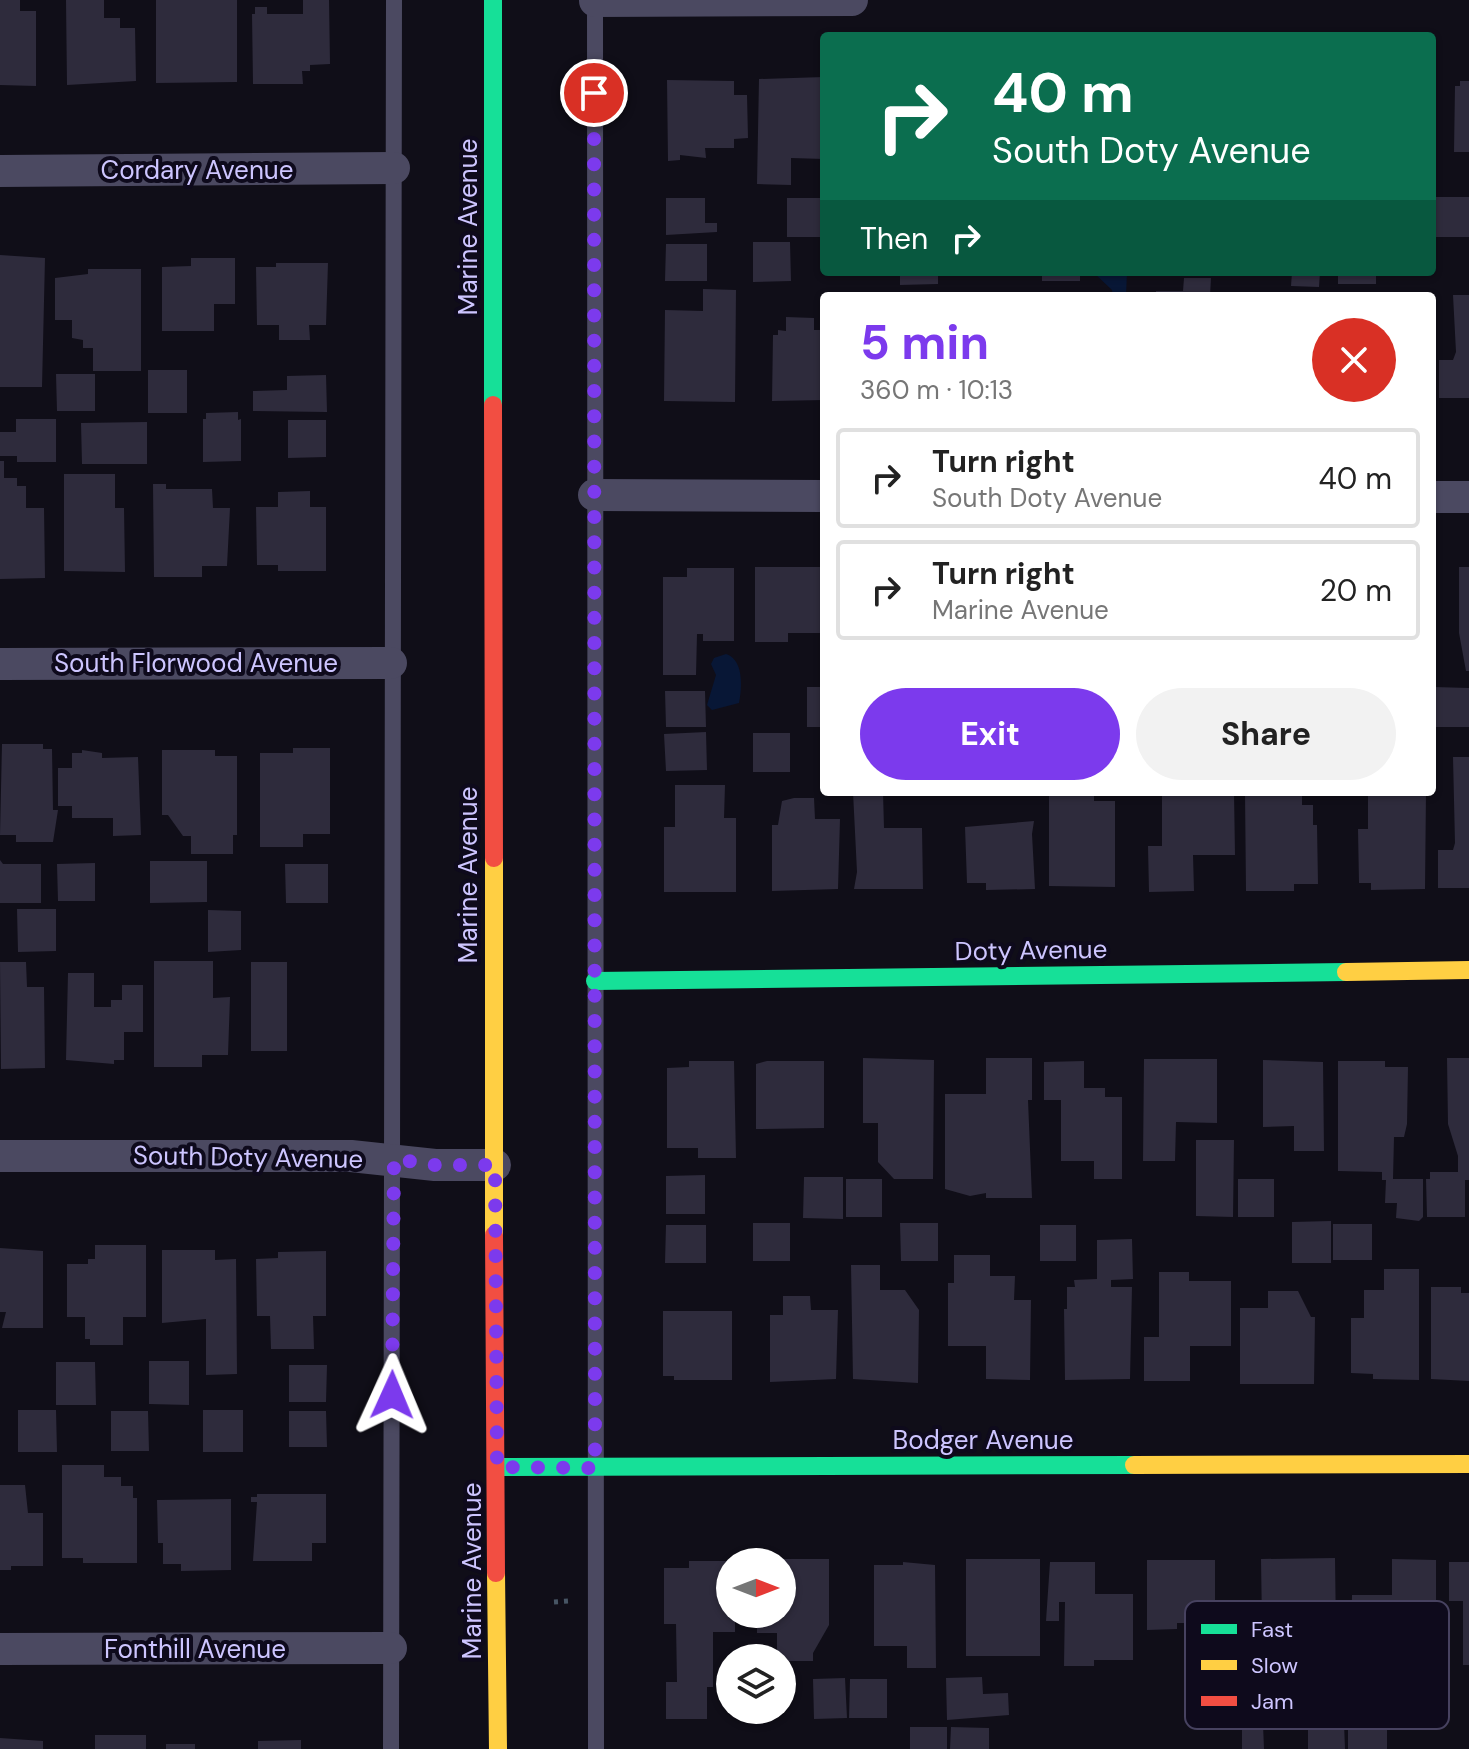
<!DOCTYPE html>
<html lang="en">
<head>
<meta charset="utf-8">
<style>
	:root { --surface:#fff; --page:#f2f2f2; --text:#222; --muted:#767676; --line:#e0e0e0; --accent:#7c3aed }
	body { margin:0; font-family:"DM Sans",sans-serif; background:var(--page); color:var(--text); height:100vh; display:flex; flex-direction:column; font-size:30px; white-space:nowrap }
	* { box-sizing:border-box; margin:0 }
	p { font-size:26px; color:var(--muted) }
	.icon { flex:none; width:44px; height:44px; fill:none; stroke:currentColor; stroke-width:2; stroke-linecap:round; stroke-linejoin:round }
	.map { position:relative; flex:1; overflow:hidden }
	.details { position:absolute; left:820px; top:292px; width:616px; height:504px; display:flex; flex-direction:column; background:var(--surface); border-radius:8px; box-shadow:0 2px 6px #0004 }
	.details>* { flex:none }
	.hud { position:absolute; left:820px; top:32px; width:616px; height:244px; border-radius:8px; box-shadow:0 2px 6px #0004; background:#0b6e4f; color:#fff; overflow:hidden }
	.needle { width:52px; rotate:90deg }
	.fabs { position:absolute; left:716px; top:1548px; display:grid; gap:16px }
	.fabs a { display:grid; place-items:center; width:80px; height:80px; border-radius:50%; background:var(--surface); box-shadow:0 2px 6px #0004; font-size:40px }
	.pin { position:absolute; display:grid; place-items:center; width:68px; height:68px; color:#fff; margin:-34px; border:4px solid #fff; border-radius:50%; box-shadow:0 2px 8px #0007 }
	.me { position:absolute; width:88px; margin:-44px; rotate:1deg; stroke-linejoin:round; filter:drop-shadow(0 0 6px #0008) }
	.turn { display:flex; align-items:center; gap:28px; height:168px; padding:0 40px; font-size:36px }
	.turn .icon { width:104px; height:104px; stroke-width:2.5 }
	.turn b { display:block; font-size:56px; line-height:68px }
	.then { display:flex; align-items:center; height:76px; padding:0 40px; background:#0003; gap:16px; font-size:30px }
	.round { display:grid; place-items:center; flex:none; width:84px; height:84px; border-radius:42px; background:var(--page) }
	.overview { display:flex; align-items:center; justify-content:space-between; height:136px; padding:0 40px }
	h1 { font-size:48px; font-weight:700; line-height:60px; color:var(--accent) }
	.cta { display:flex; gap:16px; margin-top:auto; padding:16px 40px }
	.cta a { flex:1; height:92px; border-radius:48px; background:var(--accent); color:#fff; font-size:32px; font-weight:700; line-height:92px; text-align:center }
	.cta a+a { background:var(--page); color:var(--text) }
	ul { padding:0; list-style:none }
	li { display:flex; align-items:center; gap:24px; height:100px; margin:0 16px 12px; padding:0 24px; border:4px solid var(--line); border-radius:8px }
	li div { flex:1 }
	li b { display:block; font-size:30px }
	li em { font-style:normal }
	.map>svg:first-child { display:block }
</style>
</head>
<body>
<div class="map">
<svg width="1469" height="1749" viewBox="0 0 1469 1749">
	<rect width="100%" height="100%" fill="#100e18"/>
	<path fill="#081736" d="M 1093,272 L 1127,272 L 1126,296 L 1113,296 L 1112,290 Z
		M 726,654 C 744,660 742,687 739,703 L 712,710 L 707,705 L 716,675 L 711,664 L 714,658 Z"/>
	<path fill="#2e2b3c" d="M 0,0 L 20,0 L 20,11 L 36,11 L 36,86 L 0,85 Z
		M 66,0 L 104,0 L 104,18 L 120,18 L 120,28 L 135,28 L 136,81 L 67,85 Z
		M 156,0 L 237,0 L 237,82 L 156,83 Z
		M 303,0 L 329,0 L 330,64 L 310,65 L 310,71 L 302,71 L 303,84 L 253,84 L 252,14 L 255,14 L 255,7 L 267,7 L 267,14 L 303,14 Z
		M 824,77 L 824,159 L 791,158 L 791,185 L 757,184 L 759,79 Z
		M 667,80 L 734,81 L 734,95 L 747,95 L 748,138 L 734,139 L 734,148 L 705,148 L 706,158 L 680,155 L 680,160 L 668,161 Z
		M 1460,81 L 1469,81 L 1469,152 L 1454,152 L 1455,86 L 1460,86 Z
		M 1434,197 L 1469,197 L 1469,237 L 1434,237 Z
		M 666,198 L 705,198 L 705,223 L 717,223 L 717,232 L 666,235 Z
		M 787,198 L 824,198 L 824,237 L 787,237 Z
		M 753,242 L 790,242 L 791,281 L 753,282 Z
		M 666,244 L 707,244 L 707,281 L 665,281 Z
		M 0,255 L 45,258 L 42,387 L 0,387 Z
		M 191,258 L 235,258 L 235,304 L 214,304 L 214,331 L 162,331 L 162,267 L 191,266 Z
		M 276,263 L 328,263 L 326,325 L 309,325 L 310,340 L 279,340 L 279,325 L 257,325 L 256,267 L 276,267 Z
		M 88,269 L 141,269 L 141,371 L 93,371 L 93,348 L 83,348 L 83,340 L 72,338 L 72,320 L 55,320 L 55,278 L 88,274 Z
		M 900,272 L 938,272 L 938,284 L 900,285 Z
		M 1042,272 L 1080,272 L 1080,281 L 1042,281 Z
		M 1292,272 L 1320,272 L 1319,287 L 1291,286 Z
		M 1338,272 L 1376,272 L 1376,284 L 1338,284 Z
		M 1184,278 L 1211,278 L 1210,296 L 1156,296 L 1156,291 L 1183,291 Z
		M 703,289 L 736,290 L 735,402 L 664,401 L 665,310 L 703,311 Z
		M 1453,295 L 1469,295 L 1469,398 L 1439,398 L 1439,360 L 1453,360 L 1456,352 Z
		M 786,317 L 814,318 L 814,330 L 824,330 L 824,400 L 772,401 L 773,335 L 778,335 L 778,330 L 786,331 Z
		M 148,370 L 187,370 L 187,413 L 148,413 Z
		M 56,374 L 95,374 L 95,411 L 57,411 Z
		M 326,375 L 327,412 L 253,411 L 253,391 L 287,390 L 287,376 Z
		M 238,412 L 238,420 L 241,419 L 241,461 L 203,462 L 203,419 L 206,419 L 206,413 Z
		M 16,419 L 56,419 L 56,462 L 17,462 L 17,456 L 0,456 L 0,432 L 16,432 Z
		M 288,420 L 326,420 L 326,457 L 288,458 Z
		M 147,422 L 147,464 L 82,464 L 81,423 Z
		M 0,461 L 4,461 L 4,478 L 17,478 L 17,486 L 26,486 L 26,508 L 44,508 L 45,578 L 0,579 Z
		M 64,474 L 115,474 L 115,508 L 124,508 L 125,572 L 64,571 Z
		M 153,484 L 166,484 L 166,489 L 212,489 L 213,508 L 230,508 L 227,566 L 202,566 L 202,577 L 154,577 Z
		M 310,491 L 310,507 L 326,507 L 326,571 L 278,571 L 278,565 L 257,565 L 256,507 L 278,507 L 278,492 Z
		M 755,567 L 824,567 L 824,633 L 788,633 L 788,642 L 755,642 Z
		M 1459,567 L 1469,567 L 1469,671 L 1466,671 L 1459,633 Z
		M 687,568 L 734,568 L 734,641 L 703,641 L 703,634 L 697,634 L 696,675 L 663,675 L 663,577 L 687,577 Z
		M 807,687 L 824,687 L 824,727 L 807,727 Z
		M 1434,687 L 1469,688 L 1469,727 L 1433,727 Z
		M 665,691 L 705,691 L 706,727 L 666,727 Z
		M 706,732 L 707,770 L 666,771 L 664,734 Z
		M 753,733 L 790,733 L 790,772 L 753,772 Z
		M 2,744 L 43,744 L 43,749 L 52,749 L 53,810 L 58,810 L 53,842 L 16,842 L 16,835 L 0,835 Z
		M 293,748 L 330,748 L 330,834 L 303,834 L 303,847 L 260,847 L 260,753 L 293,753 Z
		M 82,750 L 102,753 L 102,758 L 138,757 L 141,835 L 113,836 L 113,818 L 72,818 L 72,806 L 58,806 L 58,768 L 72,768 L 72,753 L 82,753 Z
		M 162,750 L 215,750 L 215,756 L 237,756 L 237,835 L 233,835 L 233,854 L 191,854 L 191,836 L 183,836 L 168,815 L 162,815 Z
		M 1453,757 L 1469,757 L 1469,888 L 1438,888 L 1438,850 L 1453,850 L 1455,843 Z
		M 675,785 L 725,785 L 724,818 L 736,818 L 736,892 L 664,892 L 664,827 L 675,827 Z
		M 853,792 L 883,792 L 884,828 L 922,828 L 923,889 L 854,889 L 857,872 Z
		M 1049,792 L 1094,792 L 1094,801 L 1115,801 L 1115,887 L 1049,886 Z
		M 1162,792 L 1234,792 L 1235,855 L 1193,855 L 1194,891 L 1149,892 L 1148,846 L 1162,846 Z
		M 1245,792 L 1302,792 L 1302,805 L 1313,805 L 1313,825 L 1317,825 L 1318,884 L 1294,884 L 1294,891 L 1246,891 Z
		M 1368,792 L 1426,792 L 1425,889 L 1371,890 L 1371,883 L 1359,883 L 1358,829 L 1368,829 Z
		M 794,798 L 814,798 L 815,819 L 840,819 L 838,889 L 772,891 L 772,825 L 778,825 L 782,801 Z
		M 1034,821 L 1032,834 L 1035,889 L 986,890 L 986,883 L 967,883 L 965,827 Z
		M 0,860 L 3,864 L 41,864 L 41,903 L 0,903 Z
		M 150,861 L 207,861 L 207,902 L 150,903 Z
		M 95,863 L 95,901 L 58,901 L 57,864 Z
		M 285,864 L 328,864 L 328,903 L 286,903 Z
		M 17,909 L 56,909 L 56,951 L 18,952 Z
		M 208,910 L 241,911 L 241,950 L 208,952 Z
		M 154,961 L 213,961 L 213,998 L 230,997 L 228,1055 L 202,1055 L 202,1067 L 154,1067 Z
		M 0,962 L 26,962 L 27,987 L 44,987 L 45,1068 L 1,1069 Z
		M 251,962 L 287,962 L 287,1051 L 251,1051 Z
		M 68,973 L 94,973 L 94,1007 L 111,1007 L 111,1000 L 122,1000 L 122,985 L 143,985 L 143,1032 L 124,1032 L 124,1060 L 114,1060 L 114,1064 L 66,1060 Z
		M 863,1058 L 934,1060 L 933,1179 L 894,1179 L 878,1162 L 878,1123 L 863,1123 Z
		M 986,1058 L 1032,1058 L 1032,1100 L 1028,1100 L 1032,1198 L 986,1198 L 986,1193 L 970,1196 L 945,1189 L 945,1094 L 986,1094 Z
		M 1447,1058 L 1469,1058 L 1469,1180 L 1465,1180 L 1465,1217 L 1427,1217 L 1426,1179 L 1430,1179 L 1430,1172 L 1458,1172 L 1458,1156 L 1448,1124 Z
		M 1144,1059 L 1217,1059 L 1217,1123 L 1176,1122 L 1175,1161 L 1143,1161 Z
		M 1263,1060 L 1323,1062 L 1324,1151 L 1294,1151 L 1294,1126 L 1263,1127 Z
		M 689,1061 L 734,1061 L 736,1158 L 698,1158 L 698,1148 L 667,1148 L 667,1068 L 689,1067 Z
		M 767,1061 L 824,1061 L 824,1128 L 756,1129 L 756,1064 Z
		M 1084,1061 L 1084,1088 L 1105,1088 L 1105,1097 L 1122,1097 L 1122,1179 L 1094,1179 L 1094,1161 L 1061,1161 L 1061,1100 L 1044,1100 L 1044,1062 Z
		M 1338,1061 L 1385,1061 L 1385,1067 L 1408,1067 L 1407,1124 L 1404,1137 L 1394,1137 L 1393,1179 L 1423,1179 L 1423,1217 L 1419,1221 L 1396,1218 L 1397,1203 L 1385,1203 L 1386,1180 L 1382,1180 L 1382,1172 L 1338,1171 Z
		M 1196,1140 L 1234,1140 L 1233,1217 L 1196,1216 Z
		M 705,1175 L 705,1214 L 666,1214 L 666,1176 Z
		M 804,1177 L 843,1177 L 843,1219 L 803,1218 Z
		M 846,1179 L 882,1179 L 882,1217 L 846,1217 Z
		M 1238,1179 L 1274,1179 L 1274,1217 L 1238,1217 Z
		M 1331,1221 L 1331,1263 L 1292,1263 L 1292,1222 Z
		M 753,1223 L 790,1223 L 790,1261 L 753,1261 Z
		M 900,1223 L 938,1223 L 938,1261 L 901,1261 Z
		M 1333,1224 L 1372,1224 L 1372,1260 L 1333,1260 Z
		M 666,1225 L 706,1225 L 706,1263 L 665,1263 Z
		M 1040,1225 L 1076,1225 L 1076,1261 L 1040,1261 Z
		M 1132,1239 L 1133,1279 L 1111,1280 L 1111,1287 L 1132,1287 L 1130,1379 L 1065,1380 L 1064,1309 L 1067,1309 L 1067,1287 L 1075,1287 L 1074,1280 L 1097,1279 L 1097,1240 Z
		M 95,1245 L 146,1245 L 146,1317 L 123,1317 L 123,1345 L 90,1345 L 90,1339 L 85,1339 L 85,1317 L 67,1317 L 67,1264 L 88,1264 L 88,1259 L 95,1259 Z
		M 0,1248 L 43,1251 L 43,1328 L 2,1328 L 6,1312 L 0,1312 Z
		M 162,1250 L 215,1250 L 215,1260 L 236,1259 L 237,1374 L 206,1375 L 206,1319 L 162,1323 Z
		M 326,1251 L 326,1316 L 313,1316 L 314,1349 L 271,1349 L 270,1316 L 257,1316 L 256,1259 L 278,1258 L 278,1252 Z
		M 954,1255 L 990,1255 L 990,1276 L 1015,1276 L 1014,1300 L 1031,1300 L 1030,1380 L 986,1379 L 986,1346 L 948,1346 L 948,1283 L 954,1283 Z
		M 851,1265 L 880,1265 L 880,1290 L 905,1290 L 919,1310 L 918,1383 L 853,1379 Z
		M 1384,1269 L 1419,1269 L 1419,1380 L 1373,1379 L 1373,1374 L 1351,1373 L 1351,1318 L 1364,1318 L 1364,1290 L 1384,1290 Z
		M 1159,1272 L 1189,1272 L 1189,1281 L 1231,1281 L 1231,1346 L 1190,1346 L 1190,1381 L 1144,1381 L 1144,1337 L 1159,1337 Z
		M 1431,1287 L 1461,1287 L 1461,1293 L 1469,1293 L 1469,1381 L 1431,1379 Z
		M 1268,1291 L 1298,1291 L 1311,1317 L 1315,1317 L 1314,1384 L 1240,1384 L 1240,1308 L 1268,1308 Z
		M 783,1296 L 810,1296 L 811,1310 L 838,1310 L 836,1379 L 770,1382 L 770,1315 L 783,1315 Z
		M 663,1311 L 732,1311 L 732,1380 L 674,1380 L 674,1376 L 663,1376 Z
		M 149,1361 L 189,1361 L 189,1405 L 149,1404 Z
		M 56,1362 L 95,1362 L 96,1405 L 56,1405 Z
		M 289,1365 L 327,1365 L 326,1402 L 289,1402 Z
		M 18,1410 L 56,1410 L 57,1452 L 18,1452 Z
		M 203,1410 L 243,1410 L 243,1452 L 203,1452 Z
		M 111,1411 L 148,1411 L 149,1451 L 111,1451 Z
		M 289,1411 L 326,1411 L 327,1447 L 289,1447 Z
		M 62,1465 L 104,1465 L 104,1477 L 121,1477 L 121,1486 L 133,1486 L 133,1498 L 137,1498 L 137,1563 L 83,1563 L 83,1558 L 62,1558 Z
		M 0,1485 L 25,1485 L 28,1513 L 43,1513 L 43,1566 L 11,1566 L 11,1570 L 0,1570 Z
		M 257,1494 L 326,1494 L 326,1543 L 312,1543 L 312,1561 L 253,1561 L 257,1502 L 251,1502 L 251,1497 L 257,1497 Z
		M 231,1499 L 231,1570 L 181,1571 L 181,1564 L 163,1564 L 163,1543 L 158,1543 L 157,1500 Z
		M 1335,1558 L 1336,1633 L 1307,1634 L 1307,1646 L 1278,1646 L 1262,1625 L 1261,1559 Z
		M 782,1559 L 829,1559 L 829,1625 L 813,1653 L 813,1661 L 782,1661 L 782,1658 L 777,1658 L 777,1633 L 757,1633 L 757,1614 L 782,1614 Z
		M 966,1559 L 1040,1559 L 1040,1656 L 966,1656 Z
		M 1392,1559 L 1436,1560 L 1436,1604 L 1423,1604 L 1423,1668 L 1392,1668 L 1392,1660 L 1351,1660 L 1352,1595 L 1392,1595 Z
		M 1147,1560 L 1215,1560 L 1215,1623 L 1177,1623 L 1177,1629 L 1147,1630 Z
		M 689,1561 L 730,1561 L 730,1614 L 735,1614 L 735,1632 L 713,1632 L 713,1687 L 707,1687 L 707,1719 L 666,1719 L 666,1682 L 677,1682 L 676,1624 L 664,1624 L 664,1568 L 689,1568 Z
		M 903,1562 L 935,1565 L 936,1668 L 907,1668 L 907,1646 L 874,1646 L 874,1565 L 903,1565 Z
		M 1050,1562 L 1095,1562 L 1095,1594 L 1133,1594 L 1133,1660 L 1094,1660 L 1094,1666 L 1064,1666 L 1065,1602 L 1059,1602 L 1059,1621 L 1046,1621 Z
		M 1449,1562 L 1469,1562 L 1469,1665 L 1463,1665 L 1463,1601 L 1449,1601 Z
		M 982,1677 L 983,1694 L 1008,1693 L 1009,1715 L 947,1720 L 946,1678 Z
		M 845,1678 L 847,1718 L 814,1719 L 813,1679 Z
		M 850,1679 L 887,1679 L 887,1718 L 849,1718 Z
		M 1344,1723 L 1345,1749 L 1308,1749 L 1308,1724 Z
		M 1242,1724 L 1263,1724 L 1264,1749 L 1242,1749 Z
		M 1348,1724 L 1387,1724 L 1387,1749 L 1348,1749 Z
		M 910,1727 L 947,1727 L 947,1749 L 910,1749 Z
		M 951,1727 L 989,1728 L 989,1749 L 950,1749 Z
		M 95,1735 L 146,1735 L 146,1749 L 95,1749 Z
		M 0,1738 L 43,1741 L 43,1749 L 0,1749 Z
		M 301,1740 L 301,1749 L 258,1749 L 258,1741 Z
		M 166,1744 L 195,1744 L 195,1749 L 166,1749 Z"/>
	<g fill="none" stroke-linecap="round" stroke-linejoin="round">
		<path stroke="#475564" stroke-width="5" stroke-dasharray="4 6" stroke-linecap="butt" d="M 554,1602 L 569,1601"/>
		<path stroke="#4b4961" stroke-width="16" d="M 595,0 L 596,1749
			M 391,1749 L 394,0"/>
		<path stroke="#4b4961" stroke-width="32" d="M 595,1 L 852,0
			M 0,171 L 394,168
			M 594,495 L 824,496
			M 1432,497 L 1469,497
			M 0,664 L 391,663
			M 0,1156 L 351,1156 L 435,1165 L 495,1165
			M 0,1649 L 391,1648"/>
		<path stroke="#16e098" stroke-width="18" d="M 493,0 L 493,405
			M 595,981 L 1346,972
			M 497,1467 L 1134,1465"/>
		<path stroke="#ffcf43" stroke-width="18" d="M 494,858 L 494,1235
			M 1346,972 L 1469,970
			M 1134,1465 L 1469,1464
			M 496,1573 L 498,1749"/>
		<path stroke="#f24e42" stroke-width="18" d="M 493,405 L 494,858
			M 494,1235 L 496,1573"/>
	</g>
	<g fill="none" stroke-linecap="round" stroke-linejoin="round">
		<path stroke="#7c3aed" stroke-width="14" stroke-dasharray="0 25.2" d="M 392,1395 L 394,1159 L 435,1165 L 495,1165 L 497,1467 L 595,1468 L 594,93"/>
	</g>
	<g text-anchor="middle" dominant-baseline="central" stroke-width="8" stroke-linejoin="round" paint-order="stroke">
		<g font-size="26" fill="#cdc5ff" stroke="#0e0a1c">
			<text x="197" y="170">Cordary Avenue</text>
			<text transform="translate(468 227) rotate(-90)">Marine Avenue</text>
			<text x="196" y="663">South Florwood Avenue</text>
			<text transform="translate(468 875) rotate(-90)">Marine Avenue</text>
			<text transform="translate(1031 950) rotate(-1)">Doty Avenue</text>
			<text transform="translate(248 1157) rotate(1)">South Doty Avenue</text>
			<text x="983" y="1440">Bodger Avenue</text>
			<text transform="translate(472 1571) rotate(-90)">Marine Avenue</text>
			<text x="195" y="1649">Fonthill Avenue</text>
		</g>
	</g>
	<rect x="1185" y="1601" width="264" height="128" rx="12" fill="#0e0a1c" stroke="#474260" stroke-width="2"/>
	<rect x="1201" y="1624" width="36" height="10" fill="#16e098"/>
	<rect x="1201" y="1660" width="36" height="10" fill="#ffcf43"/>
	<rect x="1201" y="1696" width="36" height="10" fill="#f24e42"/>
	<g font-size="22" fill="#cdc5ff">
		<text x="1251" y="1637">Fast</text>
		<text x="1251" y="1673">Slow</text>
		<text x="1251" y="1709">Jam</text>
	</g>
</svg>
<div class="fabs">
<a><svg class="needle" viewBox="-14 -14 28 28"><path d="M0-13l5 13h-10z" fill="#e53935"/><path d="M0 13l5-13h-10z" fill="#767676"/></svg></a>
<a><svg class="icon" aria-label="layers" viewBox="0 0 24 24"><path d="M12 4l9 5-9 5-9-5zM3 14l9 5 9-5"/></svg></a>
</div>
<div class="pin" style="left:594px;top:93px;background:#d93025"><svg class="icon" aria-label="arrive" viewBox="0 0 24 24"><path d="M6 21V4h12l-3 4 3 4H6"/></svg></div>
<svg class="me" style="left:392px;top:1395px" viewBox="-20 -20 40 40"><path d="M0-17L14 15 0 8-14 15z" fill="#7c3aed" stroke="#fff" stroke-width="4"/></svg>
<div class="hud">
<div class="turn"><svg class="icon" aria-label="right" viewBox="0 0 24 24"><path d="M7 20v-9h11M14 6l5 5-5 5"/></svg><div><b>40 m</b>South Doty Avenue</div></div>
<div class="then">Then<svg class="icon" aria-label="right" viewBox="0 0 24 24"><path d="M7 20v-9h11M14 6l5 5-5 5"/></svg></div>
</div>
<section class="details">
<div class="overview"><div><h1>5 min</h1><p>360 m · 10:13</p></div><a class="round" style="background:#d93025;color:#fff"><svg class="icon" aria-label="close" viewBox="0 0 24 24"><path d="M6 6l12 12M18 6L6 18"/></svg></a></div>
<ul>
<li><svg class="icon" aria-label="right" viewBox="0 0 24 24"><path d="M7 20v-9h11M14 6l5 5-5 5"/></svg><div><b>Turn right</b><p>South Doty Avenue</p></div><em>40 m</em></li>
<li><svg class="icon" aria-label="right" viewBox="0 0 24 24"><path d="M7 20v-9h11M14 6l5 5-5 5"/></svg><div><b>Turn right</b><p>Marine Avenue</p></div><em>20 m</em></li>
</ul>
<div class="cta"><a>Exit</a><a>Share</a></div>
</section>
</div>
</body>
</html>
